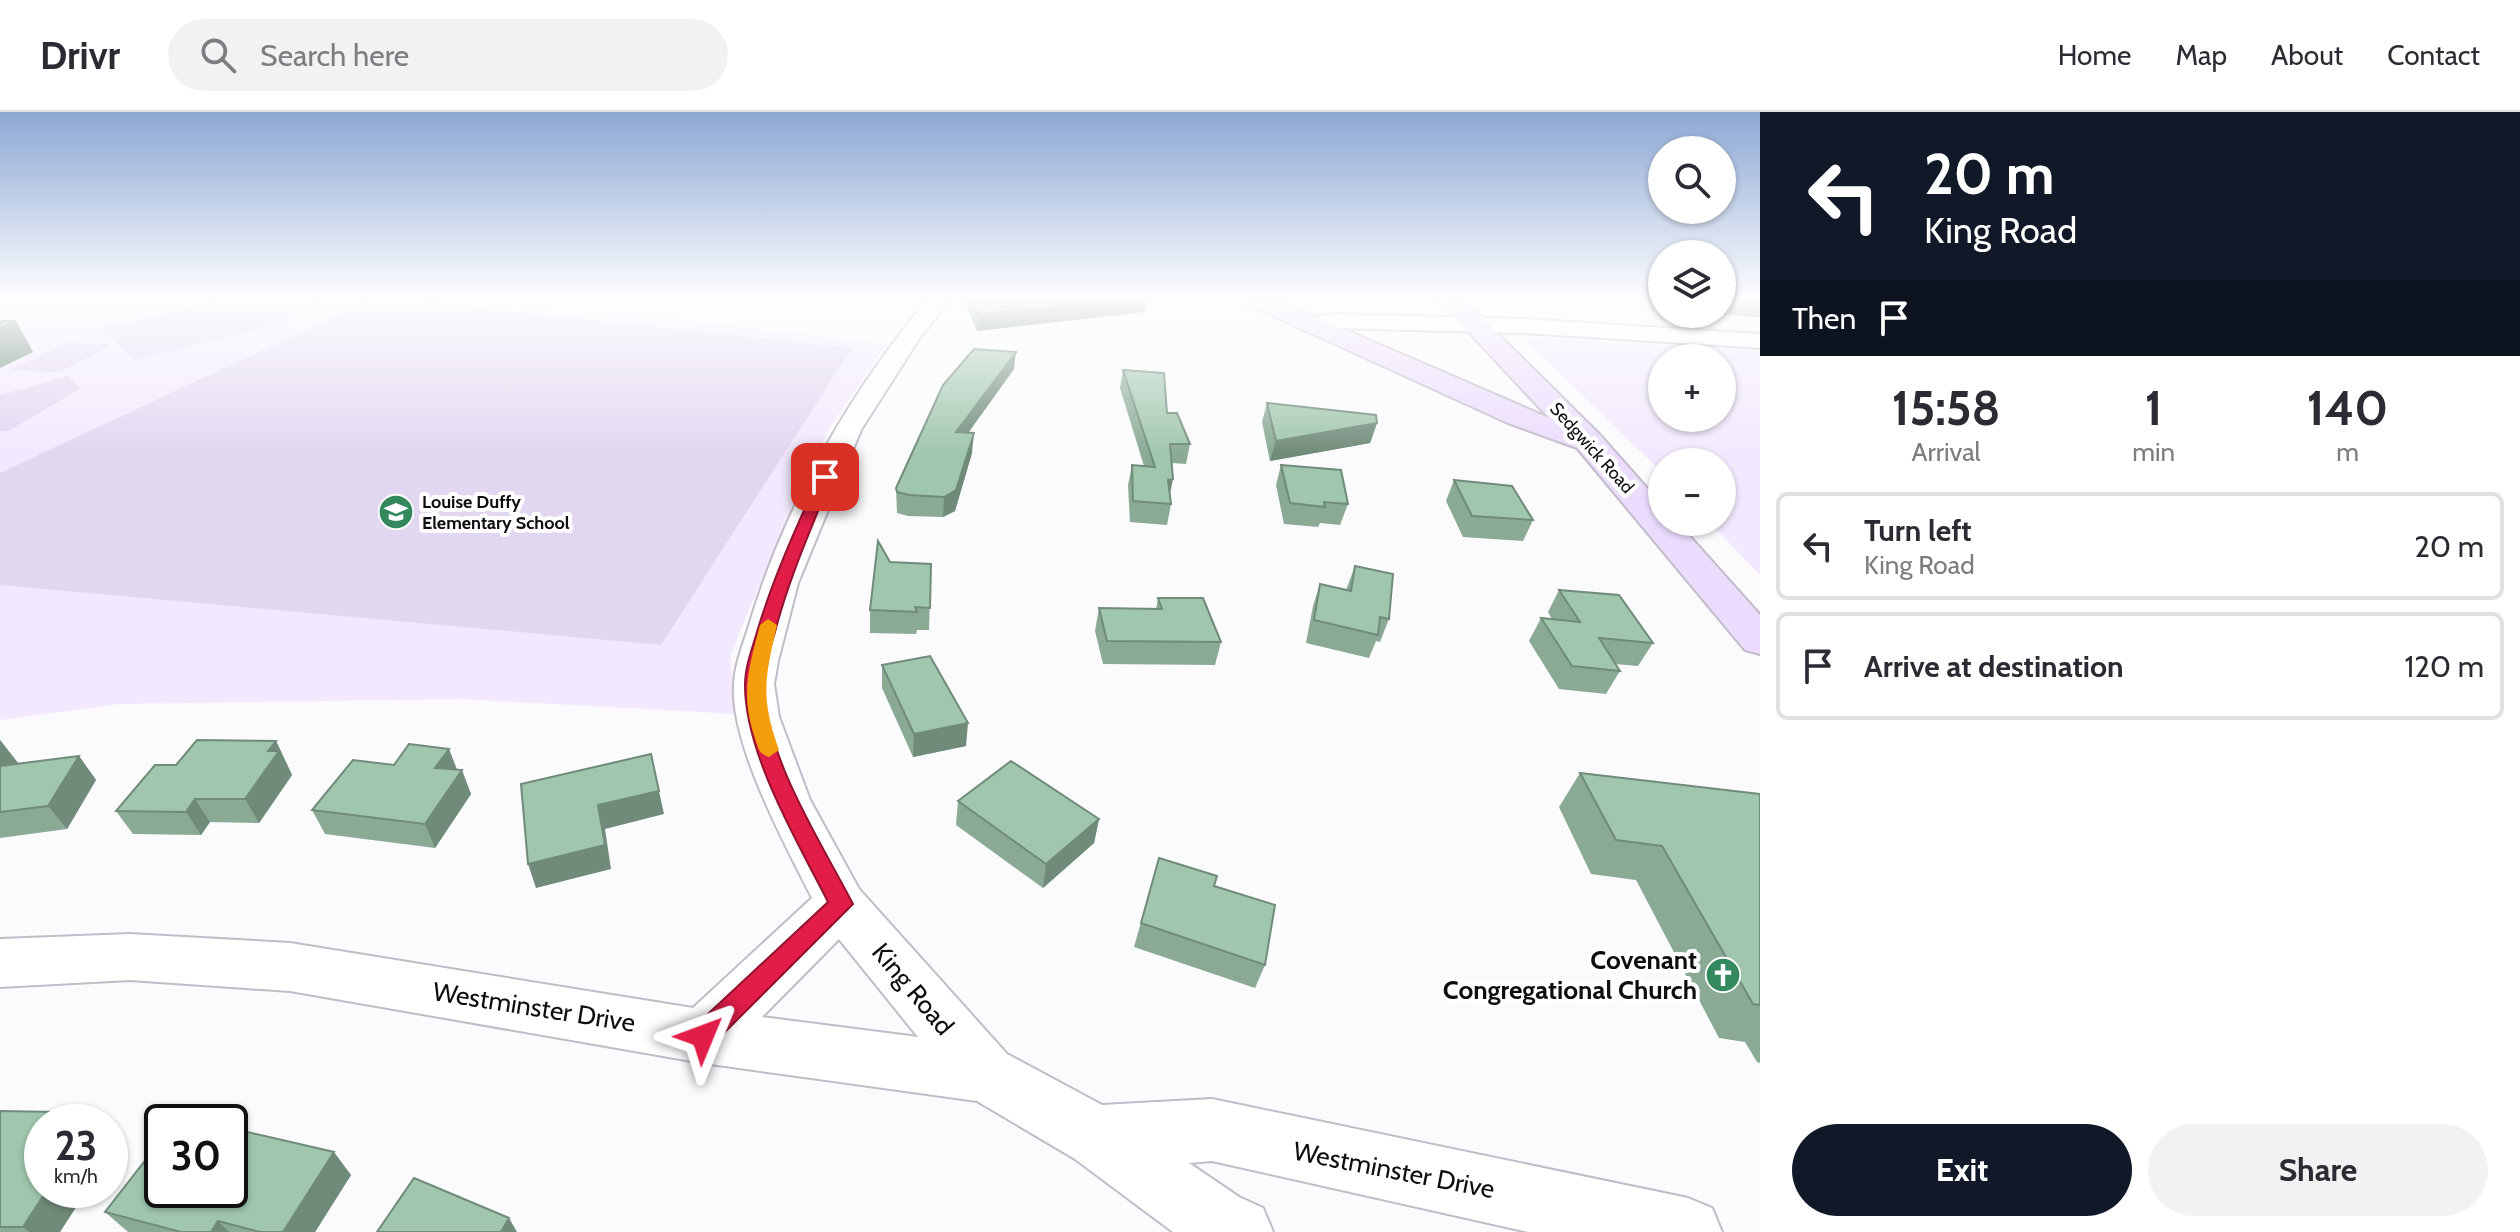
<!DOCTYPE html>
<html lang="en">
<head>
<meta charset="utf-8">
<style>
	:root { --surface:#fff; --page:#f2f2f3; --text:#2b2b33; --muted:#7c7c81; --line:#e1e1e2; --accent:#111827 }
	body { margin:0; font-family:Cabin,sans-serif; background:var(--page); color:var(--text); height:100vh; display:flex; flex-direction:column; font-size:30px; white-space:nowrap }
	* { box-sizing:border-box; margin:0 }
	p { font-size:26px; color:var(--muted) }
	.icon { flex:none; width:44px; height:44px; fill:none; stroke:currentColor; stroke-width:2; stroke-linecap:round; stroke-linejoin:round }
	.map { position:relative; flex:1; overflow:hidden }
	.sheet { display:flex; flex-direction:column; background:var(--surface); width:760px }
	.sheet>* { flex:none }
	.hud { background:#111827; color:#fff; overflow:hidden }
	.tools { position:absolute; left:1648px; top:24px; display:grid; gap:16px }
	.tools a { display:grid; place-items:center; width:88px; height:88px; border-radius:50%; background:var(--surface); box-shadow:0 2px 6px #0004; font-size:40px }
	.speed { position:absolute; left:24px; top:992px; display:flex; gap:16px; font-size:40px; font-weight:700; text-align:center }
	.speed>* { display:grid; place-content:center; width:104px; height:104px; border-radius:50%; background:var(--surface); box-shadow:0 2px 6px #0004; line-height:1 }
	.speed small { font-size:20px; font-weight:400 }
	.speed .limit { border:4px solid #111; border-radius:12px; background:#fff; color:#111 }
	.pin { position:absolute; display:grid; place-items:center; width:68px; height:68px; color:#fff; margin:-34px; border-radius:16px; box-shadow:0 4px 12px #0006 }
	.me { position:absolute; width:88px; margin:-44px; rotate:46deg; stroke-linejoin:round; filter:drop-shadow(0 0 6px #0008) }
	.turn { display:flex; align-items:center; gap:28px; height:168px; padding:0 32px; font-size:36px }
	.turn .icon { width:104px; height:104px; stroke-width:2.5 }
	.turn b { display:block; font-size:56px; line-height:68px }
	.then { display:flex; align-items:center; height:76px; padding:0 32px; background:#0003; gap:16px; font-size:30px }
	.eta { display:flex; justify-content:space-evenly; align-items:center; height:136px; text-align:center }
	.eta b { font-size:48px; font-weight:700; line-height:56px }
	.cta { display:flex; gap:16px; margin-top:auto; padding:16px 32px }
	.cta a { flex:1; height:92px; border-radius:48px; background:var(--accent); color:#fff; font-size:32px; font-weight:700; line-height:92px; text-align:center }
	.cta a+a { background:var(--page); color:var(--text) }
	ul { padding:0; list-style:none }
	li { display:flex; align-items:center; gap:24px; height:108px; margin:0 16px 12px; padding:0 16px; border:4px solid var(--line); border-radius:12px }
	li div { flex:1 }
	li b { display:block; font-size:30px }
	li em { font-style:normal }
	header { display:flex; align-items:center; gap:48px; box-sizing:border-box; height:112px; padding:0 40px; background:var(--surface); border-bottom:2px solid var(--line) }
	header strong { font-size:38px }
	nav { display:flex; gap:44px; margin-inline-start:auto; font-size:28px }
	.search { width:560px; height:72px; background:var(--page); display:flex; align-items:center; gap:20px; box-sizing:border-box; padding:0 28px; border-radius:44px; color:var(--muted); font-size:30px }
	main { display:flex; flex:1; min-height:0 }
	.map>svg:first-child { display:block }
</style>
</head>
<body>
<header>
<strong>Drivr</strong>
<div class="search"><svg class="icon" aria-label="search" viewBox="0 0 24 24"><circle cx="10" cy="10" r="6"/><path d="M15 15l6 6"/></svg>Search here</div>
<nav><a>Home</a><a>Map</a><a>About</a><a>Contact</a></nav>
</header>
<main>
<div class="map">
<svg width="1760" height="1120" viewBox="0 0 1760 1120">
	<rect width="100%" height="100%" fill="#fbfafd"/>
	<path fill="#f2e9fe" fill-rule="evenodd" d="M 0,186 L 487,186 L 887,232 L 827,320 L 756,481 L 730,544 L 736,602 L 462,587 L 119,592 L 0,608 Z
		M 1528,225 L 1760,239 L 1760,463 L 1709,410 L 1722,410 L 1722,350 L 1662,350 L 1662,360 L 1524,227 ZM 1662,246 L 1722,246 L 1722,306 L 1662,306 Z"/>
	<path fill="#e2d7f1" d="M 234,186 L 325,186 L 278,213 L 134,248 L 101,216 Z
		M 374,186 L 390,186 L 852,236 L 661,533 L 0,473 L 0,361 Z
		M 67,231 L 107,232 L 108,235 L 59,260 L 10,258 Z
		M 68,264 L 80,277 L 8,319 L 0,319 L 0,283 Z"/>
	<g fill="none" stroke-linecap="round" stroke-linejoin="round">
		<defs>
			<path id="street" d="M 929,186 L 951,186 L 919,227 L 861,318 L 798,471 L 778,549 L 774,572 L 779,605 L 810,688 L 859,777 L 1007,942 L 1102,993 L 1212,987 L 1688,1086 L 1712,1096 L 1722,1120 L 1528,1120 L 1212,1049 L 1189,1051 L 1239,1085 L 1263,1096 L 1273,1120 L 1173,1120 L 1075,1047 L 977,989 L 703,951 L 290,879 L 130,868 L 0,875 L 0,827 L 130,822 L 290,831 L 693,896 L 812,786 C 785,732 730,632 734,572 C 735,550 745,528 751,507 C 786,392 851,278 929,186 ZM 839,827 L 918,925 L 762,905 Z
				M 1337,202 L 1523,207 L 1760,222 L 1760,236 L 1523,221 L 1337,216 L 1312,219 L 1301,212 L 1304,207 Z"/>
			<path id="secondary" d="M 1241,186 L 1272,186 L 1549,306 L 1437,186 L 1462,186 L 1600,323 L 1662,393 L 1662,410 L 1677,410 L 1760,503 L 1760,542 L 1745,538 L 1577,336 L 1508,311 L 1245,191 Z"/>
		</defs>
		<use href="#street" stroke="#c1bcc8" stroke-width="4"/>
		<use href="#secondary" stroke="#c1bcc8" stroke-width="4"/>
		<use href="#street" fill="#fff" fill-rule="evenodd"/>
		<use href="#secondary" fill="#ebdcfd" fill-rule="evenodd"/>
	</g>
	<path fill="#8aaa96" d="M 963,186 L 1147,186 L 1144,200 L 977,219 Z
		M 1722,186 L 1760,186 L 1760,205 L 1708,202 L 1722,202 Z
		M 1014,257 L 968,321 L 972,341 L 955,399 L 943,405 L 908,404 L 897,401 L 896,376 Z
		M 1123,258 L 1167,301 L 1190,332 L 1186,352 L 1172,351 L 1170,382 L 1171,392 L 1167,413 L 1130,410 L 1128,373 L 1132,353 L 1144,354 L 1120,276 Z
		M 1267,291 L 1377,311 L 1370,331 L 1270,349 L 1262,310 Z
		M 1281,353 L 1348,392 L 1340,413 L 1320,411 L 1318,415 L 1284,412 L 1276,373 Z
		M 1454,368 L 1533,408 L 1523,429 L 1463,425 L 1446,389 Z
		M 890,450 L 931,452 L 929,518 L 917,518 L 916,522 L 870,521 L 870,498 Z
		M 1355,454 L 1389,507 L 1380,530 L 1376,529 L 1369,546 L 1306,531 L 1313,494 L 1320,472 L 1346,478 Z
		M 1559,478 L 1653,531 L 1638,554 L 1615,552 L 1620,559 L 1606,582 L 1559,577 L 1529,529 L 1541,506 L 1552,507 L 1548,500 Z
		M 1158,486 L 1221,530 L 1215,553 L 1103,552 L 1095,519 L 1099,496 L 1156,497 Z
		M 882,553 L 966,634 L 913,645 L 882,576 Z
		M 0,628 L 18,651 L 17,652 L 79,644 L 96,668 L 67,717 L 0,726 Z
		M 276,629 L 292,663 L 259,711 L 210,710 L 201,723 L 133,722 L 116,699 Z
		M 394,653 L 457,658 L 471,682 L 435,736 L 325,722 L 312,698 Z
		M 1580,661 L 1760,682 L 1760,951 L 1757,950 L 1745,930 L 1719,926 L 1636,768 L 1591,762 L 1559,695 Z
		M 958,689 L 1099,707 L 1094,731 L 1043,776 L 956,713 Z
		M 1159,746 L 1214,774 L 1265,853 L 1255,876 L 1134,835 Z
		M 0,999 L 42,1078 L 87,1078 L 60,1120 L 0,1120 Z
		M 351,1063 L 315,1120 L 128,1120 L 105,1100 Z"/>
	<path fill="#708b7a" d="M 1131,186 L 1147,186 L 1144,200 L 977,219 L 978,203 Z
		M 16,209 L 33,240 L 0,256 L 0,216 Z
		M 1016,240 L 1014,257 L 955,339 L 956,320 Z
		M 1377,311 L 1370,331 L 1270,349 L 1276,329 Z
		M 974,321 L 972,341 L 955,399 L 943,405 L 944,385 Z
		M 1173,367 L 1169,387 L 1168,368 Z
		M 968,611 L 966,634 L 913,645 L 914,622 Z
		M 0,628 L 18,651 L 0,677 Z
		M 276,629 L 292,663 L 259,711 L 245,687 L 268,639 Z
		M 449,637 L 458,660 L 435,656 Z
		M 79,644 L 96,668 L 67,717 L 48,694 Z
		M 462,658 L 471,682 L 435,736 L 425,712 Z
		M 659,679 L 664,702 L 605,717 L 611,757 L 536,776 L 528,752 L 598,693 Z
		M 195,687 L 210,710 L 201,723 L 186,700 Z
		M 1099,707 L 1094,731 L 1043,776 L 1046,752 Z
		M 56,1000 L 67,1010 L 49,1010 Z
		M 334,1040 L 351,1063 L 315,1120 L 283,1120 Z
		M 47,1078 L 87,1078 L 60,1120 L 29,1120 L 23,1115 Z
		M 509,1106 L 517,1120 L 501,1120 Z
		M 218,1109 L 229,1120 L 211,1120 Z"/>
	<path fill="#a0c6ae" stroke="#708b7a" stroke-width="2" d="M 970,186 L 1131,186 L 978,203 Z
		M 1722,186 L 1760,186 L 1760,188 Z
		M 0,209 L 16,209 L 0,216 Z
		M 974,237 L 1016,240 L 956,320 L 974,321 L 956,378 L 944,385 L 909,383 L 897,380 L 896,376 L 943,273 Z
		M 1123,258 L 1164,261 L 1167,301 L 1177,301 L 1190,332 L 1170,332 L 1173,367 L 1168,368 L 1171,392 L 1133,389 L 1132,353 L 1155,355 Z
		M 1267,291 L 1376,303 L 1377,311 L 1276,329 Z
		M 1281,353 L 1341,358 L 1348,392 L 1324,390 L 1325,395 L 1290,391 Z
		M 1454,368 L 1512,374 L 1533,408 L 1472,404 Z
		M 878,429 L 890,450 L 931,452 L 930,496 L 915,495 L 917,500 L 870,498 Z
		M 1355,454 L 1393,462 L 1389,507 L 1380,505 L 1378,523 L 1314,508 L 1320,472 L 1351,479 Z
		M 1559,478 L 1619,483 L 1653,531 L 1599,526 L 1620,559 L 1572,554 L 1541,506 L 1580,510 Z
		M 1158,486 L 1203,486 L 1221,530 L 1107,529 L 1099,496 L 1162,497 Z
		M 930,544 L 968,611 L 914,622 L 882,553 Z
		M 197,628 L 276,629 L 268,639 L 279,639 L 245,687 L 195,687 L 186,700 L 116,699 L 155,653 L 176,653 Z
		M 409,632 L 449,637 L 435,656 L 462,658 L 425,712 L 312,698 L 353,648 L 394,653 Z
		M 651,642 L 659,679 L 598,693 L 605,733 L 528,752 L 521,672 Z
		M 79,644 L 48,694 L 0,700 L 0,654 Z
		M 1011,649 L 1099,707 L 1046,752 L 958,689 Z
		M 1580,661 L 1760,682 L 1760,893 L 1753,892 L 1662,734 L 1616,728 Z
		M 1159,746 L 1217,764 L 1214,774 L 1275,793 L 1265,853 L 1141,811 Z
		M 0,999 L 56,1000 L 49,1010 L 42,1010 L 42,1078 L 47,1078 L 23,1115 L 0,1115 Z
		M 180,1004 L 205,1010 L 175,1010 Z
		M 230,1016 L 334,1040 L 283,1120 L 260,1120 L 218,1109 L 211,1120 L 181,1120 L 105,1100 L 162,1027 L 162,1078 L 230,1078 Z
		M 414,1066 L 509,1106 L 501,1120 L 377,1120 Z"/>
	<linearGradient id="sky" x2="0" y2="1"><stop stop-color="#8ca8d4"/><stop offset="0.54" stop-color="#fdfdfe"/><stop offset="1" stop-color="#fdfdfe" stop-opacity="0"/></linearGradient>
	<rect width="1760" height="343" fill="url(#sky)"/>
	<path fill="#e11d48" stroke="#92132f" stroke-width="2" d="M 825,361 L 832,365 C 811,417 789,466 775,520 C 770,537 763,555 764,573 C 765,645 821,730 853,792 L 713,932 L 703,936 L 694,932 L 690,924 L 694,915 L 828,790 C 797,729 745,642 745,573 C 745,555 752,537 757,520 C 773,466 796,416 819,365 Z"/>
	<path fill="#f59e0b" d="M 768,507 L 777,513 C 765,566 760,585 779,638 L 769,645 C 759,642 758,636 755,626 C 740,583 749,555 760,513 Z"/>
	<defs>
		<symbol id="school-disc" viewBox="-11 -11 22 22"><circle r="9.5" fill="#33895d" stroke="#fff"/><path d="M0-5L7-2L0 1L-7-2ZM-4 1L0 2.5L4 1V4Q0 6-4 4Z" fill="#fff"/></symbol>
		<symbol id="church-disc" viewBox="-11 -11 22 22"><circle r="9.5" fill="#33895d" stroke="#fff"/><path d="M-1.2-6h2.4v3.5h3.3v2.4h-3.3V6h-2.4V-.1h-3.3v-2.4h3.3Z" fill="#fff"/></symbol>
	</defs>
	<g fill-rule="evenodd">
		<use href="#school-disc" x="376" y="380" width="40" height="40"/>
		<use href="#church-disc" x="1703" y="843" width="40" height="40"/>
	</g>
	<g text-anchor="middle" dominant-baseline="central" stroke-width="8" stroke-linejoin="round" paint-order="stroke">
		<g font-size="18" fill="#0f0d11" stroke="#fff">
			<text transform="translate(1592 336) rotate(48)">Sedgwick Road</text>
		</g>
		<g font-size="18" font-weight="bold" fill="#0f0d11" stroke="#fff" text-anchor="start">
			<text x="422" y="390">Louise Duffy<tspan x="422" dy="21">Elementary School</tspan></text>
		</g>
		<g font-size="26" font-weight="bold" fill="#0f0d11" stroke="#fff" text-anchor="end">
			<text x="1697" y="848">Covenant<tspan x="1697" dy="30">Congregational Church</tspan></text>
		</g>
		<g font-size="26" fill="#0f0d11" stroke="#fff">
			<text transform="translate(913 877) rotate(50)">King Road</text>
			<text transform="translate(534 895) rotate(9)">Westminster Drive</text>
			<text transform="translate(1394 1058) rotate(11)">Westminster Drive</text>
		</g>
	</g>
</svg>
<div class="tools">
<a><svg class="icon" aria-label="search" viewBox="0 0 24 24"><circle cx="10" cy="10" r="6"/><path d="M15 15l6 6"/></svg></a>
<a><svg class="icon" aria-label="layers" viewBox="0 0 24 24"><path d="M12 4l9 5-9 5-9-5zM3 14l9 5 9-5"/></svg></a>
<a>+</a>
<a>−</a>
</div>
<div class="speed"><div>23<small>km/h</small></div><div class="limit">30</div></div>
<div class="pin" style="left:825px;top:365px;background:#d93025"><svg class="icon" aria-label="arrive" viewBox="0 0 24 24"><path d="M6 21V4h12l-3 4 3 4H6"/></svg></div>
<svg class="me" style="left:703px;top:924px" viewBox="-20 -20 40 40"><path d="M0-17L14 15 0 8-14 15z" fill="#e11d48" stroke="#fff" stroke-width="4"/></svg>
</div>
<section class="sheet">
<div class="hud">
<div class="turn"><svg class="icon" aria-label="left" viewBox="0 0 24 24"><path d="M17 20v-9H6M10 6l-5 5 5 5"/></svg><div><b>20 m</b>King Road</div></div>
<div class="then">Then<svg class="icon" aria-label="arrive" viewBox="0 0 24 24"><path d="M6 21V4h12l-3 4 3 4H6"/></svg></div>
</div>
<div class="eta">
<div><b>15:58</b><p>Arrival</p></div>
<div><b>1</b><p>min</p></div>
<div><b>140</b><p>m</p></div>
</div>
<ul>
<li><svg class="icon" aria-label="left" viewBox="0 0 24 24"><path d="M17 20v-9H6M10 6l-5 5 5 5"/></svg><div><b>Turn left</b><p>King Road</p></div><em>20 m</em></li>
<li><svg class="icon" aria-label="arrive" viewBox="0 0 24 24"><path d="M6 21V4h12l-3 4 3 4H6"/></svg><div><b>Arrive at destination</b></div><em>120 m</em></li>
</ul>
<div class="cta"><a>Exit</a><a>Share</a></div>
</section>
</main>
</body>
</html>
